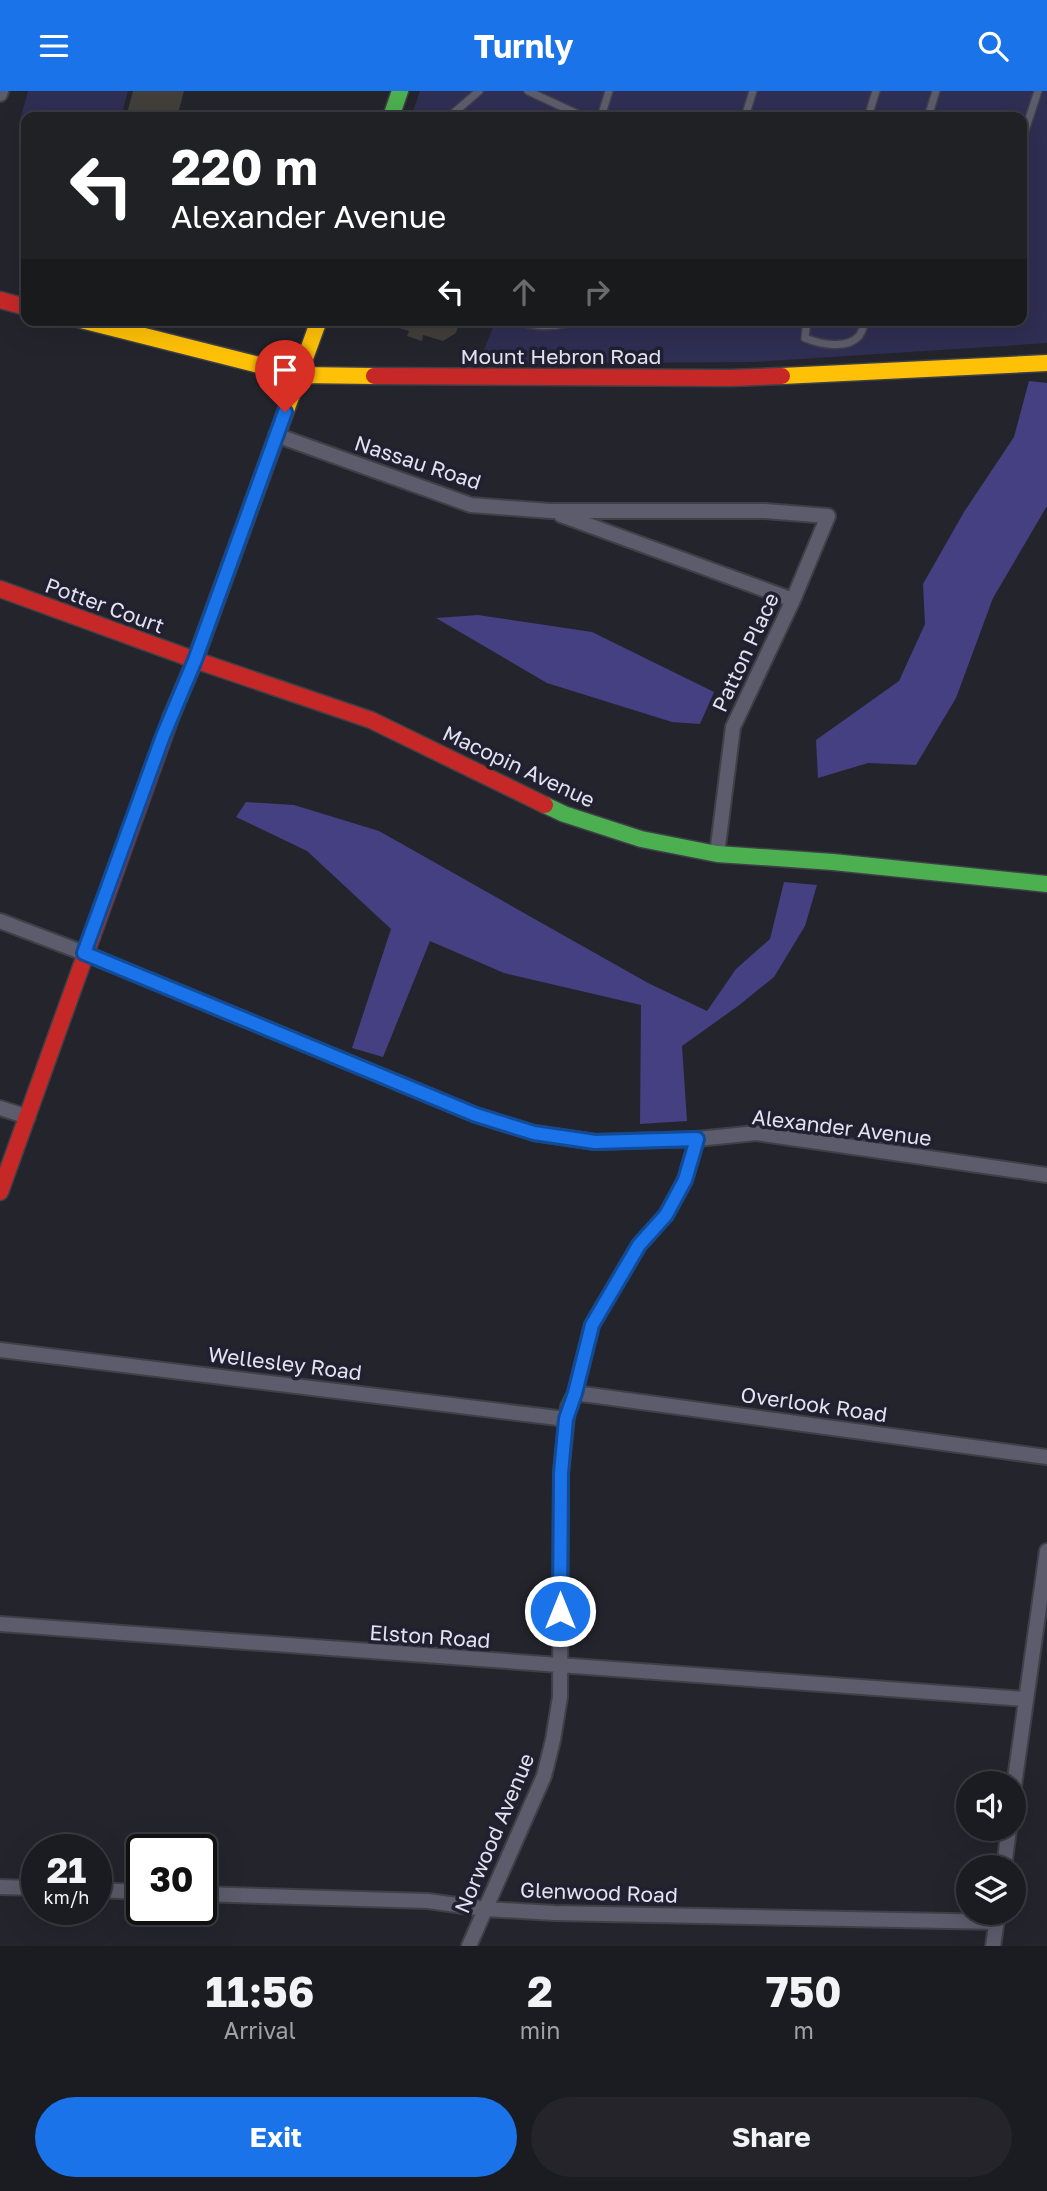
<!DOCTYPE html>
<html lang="en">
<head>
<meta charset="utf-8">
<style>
	:root { --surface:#1b1b22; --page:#24242a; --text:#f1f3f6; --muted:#a0a1a5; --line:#393940; --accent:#1a73e8 }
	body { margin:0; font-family:"Golos Text",sans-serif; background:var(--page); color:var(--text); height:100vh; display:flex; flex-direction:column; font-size:26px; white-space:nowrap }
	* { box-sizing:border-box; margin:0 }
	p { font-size:23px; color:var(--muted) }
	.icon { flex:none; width:38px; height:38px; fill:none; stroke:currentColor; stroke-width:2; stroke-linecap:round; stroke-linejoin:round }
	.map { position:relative; height:1855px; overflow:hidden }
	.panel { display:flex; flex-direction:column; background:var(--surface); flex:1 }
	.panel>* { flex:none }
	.banner { position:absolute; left:21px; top:21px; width:1006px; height:214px; border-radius:14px; box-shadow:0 7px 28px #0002,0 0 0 2px var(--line); background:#202124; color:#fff; overflow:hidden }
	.fabs { position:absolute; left:956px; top:1680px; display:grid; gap:14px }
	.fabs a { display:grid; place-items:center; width:70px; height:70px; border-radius:50%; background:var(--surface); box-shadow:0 7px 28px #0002,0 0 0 2px var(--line); font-size:35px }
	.speed { position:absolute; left:21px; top:1743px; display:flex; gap:14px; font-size:35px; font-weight:700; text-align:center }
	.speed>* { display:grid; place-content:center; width:91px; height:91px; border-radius:50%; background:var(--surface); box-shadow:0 7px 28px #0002,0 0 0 2px var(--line); line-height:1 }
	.speed small { font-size:18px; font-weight:400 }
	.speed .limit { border:4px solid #111; border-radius:10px; background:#fff; color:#111 }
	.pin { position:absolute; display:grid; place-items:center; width:60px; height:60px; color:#fff; margin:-72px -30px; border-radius:50% 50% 50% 0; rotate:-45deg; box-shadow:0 0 7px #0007 }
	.pin .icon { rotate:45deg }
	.me { position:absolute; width:77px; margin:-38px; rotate:0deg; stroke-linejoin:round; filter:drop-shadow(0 0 5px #0008) }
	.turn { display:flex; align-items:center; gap:24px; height:147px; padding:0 35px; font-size:32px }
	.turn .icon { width:91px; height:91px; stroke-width:2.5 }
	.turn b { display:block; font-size:49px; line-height:60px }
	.lanes { display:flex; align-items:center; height:66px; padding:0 35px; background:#0003; justify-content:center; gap:35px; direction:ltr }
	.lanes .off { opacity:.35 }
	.eta { display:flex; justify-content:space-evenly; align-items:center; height:119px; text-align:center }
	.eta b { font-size:42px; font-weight:700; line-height:49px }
	.cta { display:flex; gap:14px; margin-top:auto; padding:14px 35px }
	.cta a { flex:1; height:80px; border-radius:42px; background:var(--accent); color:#fff; font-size:28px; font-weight:700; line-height:80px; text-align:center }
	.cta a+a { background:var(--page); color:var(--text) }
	header { display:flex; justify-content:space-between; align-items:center; height:91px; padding:0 35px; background:var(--accent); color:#fff; font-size:32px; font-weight:700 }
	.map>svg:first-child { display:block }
</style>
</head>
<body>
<header><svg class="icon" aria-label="menu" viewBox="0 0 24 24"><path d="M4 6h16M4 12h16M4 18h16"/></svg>Turnly<svg class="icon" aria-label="search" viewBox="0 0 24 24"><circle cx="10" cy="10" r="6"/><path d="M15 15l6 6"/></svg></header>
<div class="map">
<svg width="1047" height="1855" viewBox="0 0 1047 1855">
	<rect width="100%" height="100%" fill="#24242d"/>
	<path fill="#2f2e53" d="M 28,0 L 128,0 L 121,26 L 26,26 L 26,30 L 20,29 Z
		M 420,0 L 1047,0 L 1047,252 L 756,271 L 478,273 L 496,229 L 1022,229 L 1022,26 L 411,26 Z"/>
	<path fill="#444082" d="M 1029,290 L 1047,292 L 1047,415 L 993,507 L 956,607 L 916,674 L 868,672 L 818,687 L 816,649 L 899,590 L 925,533 L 923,493 L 964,421 L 1014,346 Z
		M 478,524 L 592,541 L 714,601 L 700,633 L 672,631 L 547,592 L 436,527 Z
		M 246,711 L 294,714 L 379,740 L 648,892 L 707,920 L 736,878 L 770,848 L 784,791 L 817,794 L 805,835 L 774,886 L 738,915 L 682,955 L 687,1030 L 640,1033 L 641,914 L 504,882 L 430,850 L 383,966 L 352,957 L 391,838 L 307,760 L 236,726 Z"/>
	<path fill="#423f3a" d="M 133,0 L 184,0 L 177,26 L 126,26 Z
		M 383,229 L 460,229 L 456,242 L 443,250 L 423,244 L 422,250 L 407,245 L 409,240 L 383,232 Z"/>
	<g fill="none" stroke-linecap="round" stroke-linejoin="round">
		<defs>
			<path id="lane" d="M 528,0 L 584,26
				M 449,26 L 479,0
				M 601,26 L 609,0
				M 745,26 L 753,0
				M 868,26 L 876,0
				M 928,26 L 936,0
				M 1022,49 L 1038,0
				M 516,229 C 538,238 559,235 581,229
				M 807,229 L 805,247 C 820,253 846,259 859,245 C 862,241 864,234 866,229"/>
			<path id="street" d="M 0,3 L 1,0
				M 276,344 L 471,414 L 550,420 L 765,420 L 828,425 L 793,509 L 733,636 L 717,763
				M 561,424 L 793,509
				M 0,830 L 84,862 L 476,1024 L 534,1042 L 595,1051 L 697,1048 L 756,1042 L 1047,1084
				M 0,1017 L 28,1026
				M 0,1259 L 566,1328
				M 575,1302 L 1047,1366
				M 0,1533 L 1025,1608
				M 1013,1702 L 1047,1460
				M 1004,1776 L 1009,1738
				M 0,1796 L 37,1797
				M 96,1799 L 142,1801
				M 201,1803 L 428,1810 L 485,1818 L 554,1822 L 997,1831
				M 469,1855 L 544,1685 L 553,1649 L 560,1606 L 561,1382 L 568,1316 L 575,1302 L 592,1234 L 639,1154 L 666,1124 L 685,1089 L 697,1048
				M 993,1855 L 998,1822"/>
			<path id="fast" d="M 391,26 L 400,0
				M 545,714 L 564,723 L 641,748 L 717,763 L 833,771 L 1047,793"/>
			<path id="slow" d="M 81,229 L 299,284 L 374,285
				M 782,285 L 1047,272
				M 171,626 L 195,569 L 319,229"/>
			<path id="jam" d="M 0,209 L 26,216
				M 374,285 L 730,287 L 782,285
				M 0,498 L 195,569 L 371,629 L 545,714
				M 0,1101 L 171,626"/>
		</defs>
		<use href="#lane" stroke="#3f4047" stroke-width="10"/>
		<use href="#street" stroke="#3f4047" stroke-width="18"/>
		<use href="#fast" stroke="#3f4047" stroke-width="19"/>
		<use href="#slow" stroke="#3f4047" stroke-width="19"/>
		<use href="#jam" stroke="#3f4047" stroke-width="19"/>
		<use href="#lane" stroke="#5c5c6c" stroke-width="7"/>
		<use href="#street" stroke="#5c5c6c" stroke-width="14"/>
		<use href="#fast" stroke="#4caf50" stroke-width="16"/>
		<use href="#slow" stroke="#ffc107" stroke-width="16"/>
		<use href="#jam" stroke="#c62828" stroke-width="16"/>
	</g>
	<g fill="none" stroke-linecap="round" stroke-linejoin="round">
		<defs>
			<path id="route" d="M 285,321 L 195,569 L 163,645 L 84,862 L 476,1024 L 534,1042 L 595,1051 L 697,1048 L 685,1089 L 666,1124 L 639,1154 L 592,1234 L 575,1302 L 566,1328 L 561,1382 L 560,1520"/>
		</defs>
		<use href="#route" stroke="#114b97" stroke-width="18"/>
		<use href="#route" stroke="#1a73e8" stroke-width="12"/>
	</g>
	<g text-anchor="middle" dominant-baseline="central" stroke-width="7" stroke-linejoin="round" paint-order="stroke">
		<g font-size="21" fill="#e2e3ee" stroke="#202031">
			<text x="561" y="265">Mount Hebron Road</text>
			<text transform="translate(418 371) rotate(18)">Nassau Road</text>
			<text transform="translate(105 514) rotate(20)">Potter Court</text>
			<text transform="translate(745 561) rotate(-65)">Patton Place</text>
			<text transform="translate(519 675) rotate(25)">Macopin Avenue</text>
			<text transform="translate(842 1036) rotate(7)">Alexander Avenue</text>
			<text transform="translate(285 1272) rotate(7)">Wellesley Road</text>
			<text transform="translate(814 1313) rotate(8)">Overlook Road</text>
			<text transform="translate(430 1545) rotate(4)">Elston Road</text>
			<text transform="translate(494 1742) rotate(-67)">Norwood Avenue</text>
			<text transform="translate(599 1801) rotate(2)">Glenwood Road</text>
		</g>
	</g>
</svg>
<div class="fabs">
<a><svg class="icon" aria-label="sound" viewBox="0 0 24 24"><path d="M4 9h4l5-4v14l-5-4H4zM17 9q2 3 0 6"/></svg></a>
<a><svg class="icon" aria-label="layers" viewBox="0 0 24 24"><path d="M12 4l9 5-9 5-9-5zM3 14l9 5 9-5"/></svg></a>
</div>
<div class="speed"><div>21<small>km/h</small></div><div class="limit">30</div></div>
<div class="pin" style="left:285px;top:321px;background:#d93025"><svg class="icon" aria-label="arrive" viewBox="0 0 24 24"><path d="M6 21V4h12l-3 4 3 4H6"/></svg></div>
<svg class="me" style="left:560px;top:1520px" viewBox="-20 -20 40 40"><circle r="17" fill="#1a73e8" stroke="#fff" stroke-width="3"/><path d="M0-11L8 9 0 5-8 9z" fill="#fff"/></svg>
<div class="banner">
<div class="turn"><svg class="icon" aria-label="left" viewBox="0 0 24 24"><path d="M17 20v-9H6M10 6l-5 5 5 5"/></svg><div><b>220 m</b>Alexander Avenue</div></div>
<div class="lanes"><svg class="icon" aria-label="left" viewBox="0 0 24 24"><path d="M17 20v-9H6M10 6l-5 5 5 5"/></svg><svg class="icon off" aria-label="ahead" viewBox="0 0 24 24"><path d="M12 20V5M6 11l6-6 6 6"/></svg><svg class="icon off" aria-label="right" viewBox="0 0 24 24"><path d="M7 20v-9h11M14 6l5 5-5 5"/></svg></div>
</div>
</div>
<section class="panel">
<div class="eta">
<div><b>11:56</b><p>Arrival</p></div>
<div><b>2</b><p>min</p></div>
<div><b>750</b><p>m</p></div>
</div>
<div class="cta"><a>Exit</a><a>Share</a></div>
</section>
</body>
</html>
